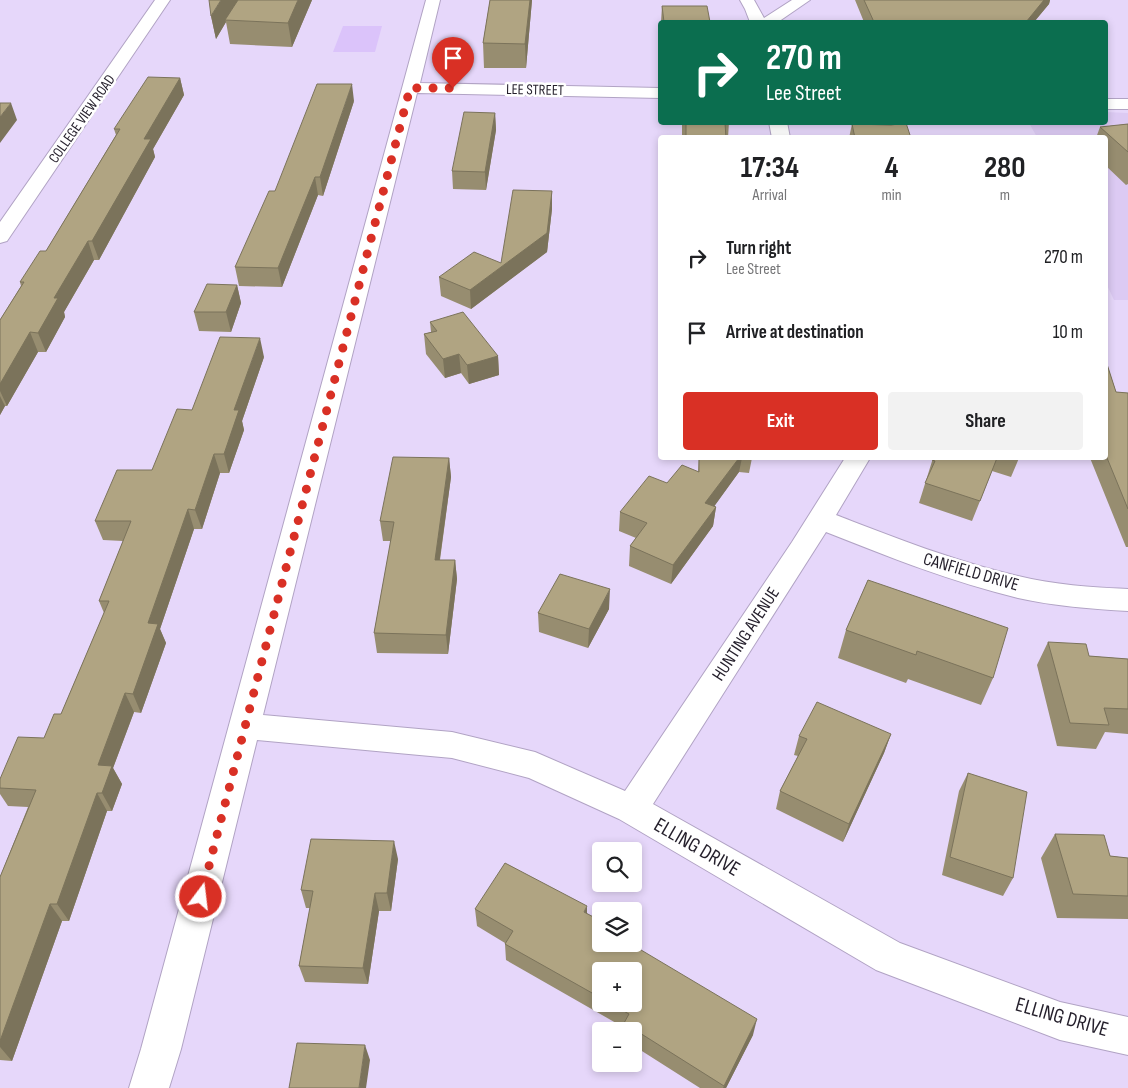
<!DOCTYPE html>
<html lang="en">
<head>
<meta charset="utf-8">
<style>
	:root { --surface:#fff; --page:#f2f2f2; --text:#202124; --muted:#757577; --accent:#d93025 }
	body { margin:0; font-family:"Sofia Sans Condensed",sans-serif; background:var(--page); color:var(--text); height:100vh; display:flex; flex-direction:column; font-size:19px; white-space:nowrap }
	* { box-sizing:border-box; margin:0 }
	p { font-size:16px; color:var(--muted) }
	.icon { flex:none; width:28px; height:28px; fill:none; stroke:currentColor; stroke-width:2; stroke-linecap:round; stroke-linejoin:round }
	.map { position:relative; flex:1; overflow:hidden }
	.side { position:absolute; left:658px; top:135px; width:450px; height:325px; display:flex; flex-direction:column; background:var(--surface); border-radius:5px; box-shadow:0 2px 8px #0003 }
	.side>* { flex:none }
	.top-card { position:absolute; left:658px; top:20px; width:450px; height:105px; border-radius:5px; box-shadow:0 2px 8px #0003; background:#0b6e4f; color:#fff; overflow:hidden }
	.fabs { position:absolute; left:592px; top:842px; display:grid; gap:10px }
	.fabs a { display:grid; place-items:center; width:50px; height:50px; border-radius:5px; background:var(--surface); box-shadow:0 2px 8px #0003; font-size:25px }
	.pin { position:absolute; display:grid; place-items:center; width:42px; height:42px; color:#fff; margin:-51px -21px; border-radius:50% 50% 50% 0; rotate:-45deg; box-shadow:0 0 5px #0007 }
	.pin .icon { rotate:45deg }
	.me { position:absolute; width:55px; margin:-28px; rotate:15deg; stroke-linejoin:round; filter:drop-shadow(0 0 4px #0008) }
	.turn { display:flex; align-items:center; gap:18px; height:105px; padding:0 25px; font-size:22px }
	.turn .icon { width:65px; height:65px; stroke-width:2.5 }
	.turn b { display:block; font-size:35px; line-height:42px }
	.eta { display:flex; justify-content:space-evenly; align-items:center; height:85px; text-align:center }
	.eta b { font-size:30px; font-weight:700; line-height:35px }
	.cta { display:flex; gap:10px; margin-top:auto; padding:10px 25px }
	.cta a { flex:1; height:58px; border-radius:5px; background:var(--accent); color:#fff; font-size:20px; font-weight:700; line-height:58px; text-align:center }
	.cta a+a { background:var(--page); color:var(--text) }
	ul { padding:0; list-style:none }
	li { display:flex; align-items:center; gap:15px; height:75px; padding:0 25px }
	li div { flex:1 }
	li b { display:block; font-size:19px }
	li em { font-style:normal }
	.map>svg:first-child { display:block }
</style>
</head>
<body>
<div class="map">
<svg width="1128" height="1088" viewBox="0 0 1128 1088">
	<rect width="100%" height="100%" fill="#e6d7fa"/>
	<path fill="#dccaf3" d="M 1105,112 L 1128,113 L 1128,300 L 1114,300 L 1105,281 L 1105,138 L 1037,137 L 1029,123 L 1105,122 Z"/>
	<path fill="#dbc3fa" d="M 343,26 L 382,26 L 375,52 L 333,52 Z"/>
	<g fill="none" stroke-linecap="round" stroke-linejoin="round">
		<defs>
			<path id="street" d="M 155,0 L 170,0 L 7,241 L 0,243 L 0,222 Z
				M 426,0 L 440,0 L 420,83 L 660,88 L 660,98 L 417,93 L 263,715 L 452,732 L 535,752 L 625,791 L 792,542 L 845,458 L 870,458 L 836,515 C 896,538 956,562 1018,576 C 1054,585 1091,587 1128,589 L 1128,611 C 1091,609 1054,606 1018,598 C 952,582 889,557 826,532 L 653,804 L 900,943 L 1060,1002 L 1128,1017 L 1128,1055 L 1060,1040 L 876,970 L 619,819 L 529,778 L 452,758 L 257,740 L 181,1049 L 169,1088 L 129,1088 L 141,1049 Z
				M 740,0 L 754,0 L 764,18 L 792,0 L 810,0 L 778,22 L 750,22 L 745,9 Z
				M 1105,99 L 1128,99 L 1128,109 L 1105,109 Z
				M 769,122 L 787,122 L 790,138 L 772,138 Z"/>
		</defs>
		<use href="#street" stroke="#b1a3c4" stroke-width="2"/>
		<use href="#street" fill="#fff" fill-rule="evenodd"/>
	</g>
	<path fill="#978d70" fill-rule="evenodd" d="M 312,0 L 292,47 L 230,44 L 226,22 L 216,39 L 211,16 Z
		M 490,0 L 532,0 L 526,68 L 484,68 L 483,43 Z
		M 855,0 L 1050,0 L 1049,4 L 1034,22 L 864,22 Z
		M 662,6 L 710,22 L 661,22 Z
		M 180,78 L 184,95 L 153,149 L 155,157 L 99,260 L 94,260 L 64,312 L 65,317 L 46,352 L 38,352 L 7,406 L 5,406 L 0,415 L 0,320 L 21,286 L 20,282 L 46,251 L 116,135 L 114,129 Z
		M 354,101 L 323,196 L 318,195 L 282,287 L 239,286 L 235,267 L 275,191 Z
		M 495,113 L 496,130 L 486,190 L 453,189 L 452,171 Z
		M 682,122 L 729,122 L 728,138 L 685,138 L 685,135 L 682,135 Z
		M 852,124 L 911,138 L 849,138 Z
		M 1128,124 L 1128,184 L 1126,185 L 1105,165 L 1105,138 L 1096,138 L 1100,127 Z
		M 552,191 L 552,209 L 547,252 L 471,309 L 441,296 L 439,277 L 501,263 Z
		M 237,285 L 241,303 L 231,332 L 199,331 L 194,312 Z
		M 430,322 L 498,356 L 499,375 L 469,384 L 461,373 L 445,378 L 426,354 L 424,334 L 431,332 Z
		M 264,357 L 242,421 L 244,430 L 229,473 L 220,473 L 202,529 L 194,529 L 160,629 L 166,643 L 141,713 L 134,712 L 113,768 L 122,784 L 112,811 L 107,811 L 69,921 L 62,921 L 12,1061 L 0,1060 L 0,877 L 28,807 L 8,806 L 0,794 L 0,779 L 44,738 L 61,714 L 104,613 L 99,601 L 123,541 L 103,540 L 95,521 L 152,470 L 192,410 Z
		M 1105,358 L 1116,392 L 1128,393 L 1128,547 L 1126,547 L 1090,458 L 1105,458 Z
		M 449,458 L 451,477 L 440,560 L 455,560 L 457,579 L 448,654 L 377,653 L 374,633 L 391,541 L 383,541 L 380,521 Z
		M 699,458 L 752,458 L 749,473 L 739,472 L 714,506 L 716,507 L 713,526 L 671,584 L 629,566 L 630,546 L 636,538 L 619,531 L 620,512 L 667,483 L 698,472 Z
		M 933,458 L 1019,458 L 1011,477 L 992,471 L 972,521 L 919,503 Z
		M 868,580 L 993,678 L 981,705 L 908,679 L 906,683 L 838,658 L 846,630 Z
		M 609,609 L 588,648 L 539,632 L 538,613 Z
		M 1048,642 L 1089,656 L 1128,659 L 1128,734 L 1105,732 L 1096,749 L 1057,746 L 1037,665 Z
		M 891,734 L 884,753 L 843,842 L 776,809 L 780,791 L 798,756 L 794,755 L 799,736 Z
		M 968,773 L 1013,878 L 1003,896 L 942,875 L 959,791 Z
		M 1055,834 L 1110,856 L 1128,858 L 1128,919 L 1057,918 L 1041,858 Z
		M 398,859 L 391,911 L 379,911 L 368,984 L 305,982 L 299,966 L 310,908 L 306,908 L 301,890 Z
		M 475,909 L 587,913 L 601,944 L 753,1035 L 726,1088 L 700,1088 L 634,1046 L 634,1031 L 623,1031 L 623,1027 L 506,960 L 505,944 L 505,943 L 477,926 ZM 601,971 L 634,1004 L 601,1004 Z"/>
	<path fill="#7b735b" d="M 221,0 L 239,0 L 225,20 L 226,22 L 216,39 L 211,16 Z
		M 298,0 L 312,0 L 292,47 L 288,23 Z
		M 530,0 L 532,0 L 526,68 L 525,44 Z
		M 1044,0 L 1050,0 L 1049,4 L 1034,22 L 1026,22 Z
		M 180,78 L 184,95 L 153,149 L 155,157 L 99,260 L 92,241 L 144,139 Z
		M 352,84 L 354,101 L 323,196 L 320,177 Z
		M 11,103 L 17,120 L 0,143 L 0,117 Z
		M 495,113 L 496,130 L 486,190 L 485,172 Z
		M 315,177 L 318,195 L 282,287 L 278,268 Z
		M 552,191 L 552,209 L 547,252 L 471,309 L 470,290 L 547,233 Z
		M 88,241 L 94,260 L 64,312 L 65,317 L 46,352 L 38,333 L 54,298 Z
		M 237,285 L 241,303 L 231,332 L 226,312 Z
		M 30,332 L 38,352 L 7,406 L 0,391 L 0,384 Z
		M 260,338 L 264,357 L 242,421 L 244,430 L 229,473 L 224,454 L 234,410 Z
		M 459,354 L 461,373 L 445,378 L 443,359 Z
		M 498,356 L 499,375 L 469,384 L 467,365 Z
		M 0,396 L 5,406 L 0,415 Z
		M 214,454 L 220,473 L 202,529 L 195,510 Z
		M 449,458 L 451,477 L 437,579 L 435,560 Z
		M 739,458 L 742,458 L 739,472 L 703,522 L 705,503 Z
		M 716,507 L 713,526 L 671,584 L 673,565 Z
		M 188,509 L 194,529 L 160,629 L 166,643 L 141,713 L 133,694 L 148,623 Z
		M 455,560 L 457,579 L 448,654 L 446,635 Z
		M 610,589 L 609,609 L 588,648 L 589,629 Z
		M 125,693 L 134,712 L 113,768 L 122,784 L 112,811 L 102,793 L 98,765 Z
		M 891,734 L 884,753 L 843,842 L 849,824 Z
		M 97,793 L 107,811 L 69,921 L 57,904 Z
		M 394,841 L 398,859 L 391,911 L 387,893 Z
		M 375,893 L 379,911 L 368,984 L 363,968 Z
		M 50,904 L 62,921 L 12,1061 L 0,1047 L 0,1041 Z
		M 587,906 L 587,923 L 584,912 Z
		M 757,1019 L 753,1035 L 726,1088 L 723,1088 Z
		M 365,1045 L 370,1060 L 366,1088 L 359,1088 Z"/>
	<path fill="#b0a482" stroke="#7b735b" d="M 209,0 L 221,0 L 211,16 Z
		M 238,0 L 298,0 L 288,23 L 225,20 Z
		M 490,0 L 530,0 L 525,44 L 483,43 Z
		M 864,0 L 1044,0 L 1026,22 L 874,22 Z
		M 662,6 L 707,6 L 710,22 L 664,22 Z
		M 148,77 L 180,78 L 144,139 L 151,139 L 92,241 L 88,241 L 54,298 L 58,298 L 38,333 L 30,332 L 0,384 L 0,320 L 24,282 L 20,282 L 40,251 L 46,251 L 120,129 L 114,129 Z
		M 317,84 L 352,84 L 320,177 L 315,177 L 278,268 L 235,267 L 269,191 L 275,191 Z
		M 0,103 L 11,103 L 0,117 Z
		M 464,112 L 495,113 L 485,172 L 452,171 Z
		M 686,122 L 729,122 L 729,123 L 725,123 L 726,138 L 686,138 Z
		M 906,123 L 911,138 L 855,138 L 852,124 L 891,125 Z
		M 1128,124 L 1128,152 L 1100,127 Z
		M 513,190 L 552,191 L 547,233 L 470,290 L 439,277 L 474,252 L 501,263 Z
		M 207,284 L 237,285 L 226,312 L 194,312 Z
		M 463,312 L 498,356 L 467,365 L 459,354 L 443,359 L 424,334 L 437,331 L 430,322 Z
		M 220,337 L 260,338 L 234,410 L 239,410 L 224,454 L 214,454 L 195,510 L 188,509 L 148,623 L 158,624 L 133,694 L 125,693 L 98,765 L 112,766 L 102,793 L 97,793 L 57,904 L 50,904 L 0,1041 L 0,877 L 36,790 L 0,788 L 0,779 L 18,737 L 44,738 L 54,714 L 61,714 L 109,601 L 99,601 L 131,521 L 95,521 L 117,470 L 152,470 L 177,409 L 192,410 Z
		M 1105,358 L 1116,392 L 1128,393 L 1128,509 L 1105,453 Z
		M 393,457 L 449,458 L 435,560 L 455,560 L 446,635 L 374,633 L 394,522 L 380,521 Z
		M 699,458 L 739,458 L 705,503 L 716,507 L 673,565 L 630,546 L 647,523 L 620,512 L 649,476 L 667,483 L 682,465 L 699,472 Z
		M 933,458 L 997,458 L 980,501 L 925,483 L 935,461 L 932,460 Z
		M 560,574 L 610,589 L 589,629 L 538,613 Z
		M 868,580 L 1008,628 L 993,678 L 917,651 L 916,655 L 846,630 Z
		M 1048,642 L 1086,644 L 1089,656 L 1128,659 L 1128,709 L 1104,708 L 1109,725 L 1070,723 Z
		M 817,702 L 891,734 L 849,824 L 780,791 L 807,739 L 799,736 Z
		M 968,773 L 1027,792 L 1013,878 L 950,857 Z
		M 1055,834 L 1104,835 L 1110,856 L 1128,858 L 1128,896 L 1073,894 Z
		M 311,839 L 394,841 L 387,893 L 375,893 L 363,968 L 299,966 L 313,891 L 301,890 Z
		M 505,863 L 587,906 L 584,912 L 601,921 L 601,944 L 631,944 L 757,1019 L 724,1086 L 624,1023 L 629,1014 L 611,1004 L 634,1004 L 634,971 L 601,971 L 601,998 L 505,944 L 513,931 L 475,909 Z
		M 297,1043 L 365,1045 L 359,1088 L 289,1088 Z"/>
	<g fill="none" stroke-linecap="round" stroke-linejoin="round">
		<path stroke="#d93025" stroke-width="9" stroke-dasharray="0 16.2" d="M 201,897 L 410,88 L 453,88"/>
	</g>
	<g text-anchor="middle" dominant-baseline="central" stroke-width="5" stroke-linejoin="round" paint-order="stroke">
		<g font-size="15" fill="#241f2b" stroke="#fff">
			<text transform="translate(535 90) rotate(1)">LEE STREET</text>
			<text transform="translate(82 119) rotate(-55)">COLLEGE VIEW ROAD</text>
		</g>
		<g font-size="18" fill="#241f2b" stroke="#fff">
			<text transform="translate(971 572) rotate(16)">CANFIELD DRIVE</text>
			<text transform="translate(746 634) rotate(-57)">HUNTING AVENUE</text>
		</g>
		<g font-size="21" fill="#241f2b" stroke="#fff">
			<text transform="translate(697 847) rotate(30)">ELLING DRIVE</text>
			<text transform="translate(1062 1017) rotate(16)">ELLING DRIVE</text>
		</g>
	</g>
</svg>
<div class="fabs">
<a><svg class="icon" aria-label="search" viewBox="0 0 24 24"><circle cx="10" cy="10" r="6"/><path d="M15 15l6 6"/></svg></a>
<a><svg class="icon" aria-label="layers" viewBox="0 0 24 24"><path d="M12 4l9 5-9 5-9-5zM3 14l9 5 9-5"/></svg></a>
<a>+</a>
<a>−</a>
</div>
<div class="pin" style="left:453px;top:88px;background:#d93025"><svg class="icon" aria-label="arrive" viewBox="0 0 24 24"><path d="M6 21V4h12l-3 4 3 4H6"/></svg></div>
<svg class="me" style="left:201px;top:897px" viewBox="-20 -20 40 40"><circle r="17" fill="#d93025" stroke="#fff" stroke-width="3"/><path d="M0-11L8 9 0 5-8 9z" fill="#fff"/></svg>
<div class="top-card">
<div class="turn"><svg class="icon" aria-label="right" viewBox="0 0 24 24"><path d="M7 20v-9h11M14 6l5 5-5 5"/></svg><div><b>270 m</b>Lee Street</div></div>
</div>
<section class="side">
<div class="eta">
<div><b>17:34</b><p>Arrival</p></div>
<div><b>4</b><p>min</p></div>
<div><b>280</b><p>m</p></div>
</div>
<ul>
<li><svg class="icon" aria-label="right" viewBox="0 0 24 24"><path d="M7 20v-9h11M14 6l5 5-5 5"/></svg><div><b>Turn right</b><p>Lee Street</p></div><em>270 m</em></li>
<li><svg class="icon" aria-label="arrive" viewBox="0 0 24 24"><path d="M6 21V4h12l-3 4 3 4H6"/></svg><div><b>Arrive at destination</b></div><em>10 m</em></li>
</ul>
<div class="cta"><a>Exit</a><a>Share</a></div>
</section>
</div>
</body>
</html>
